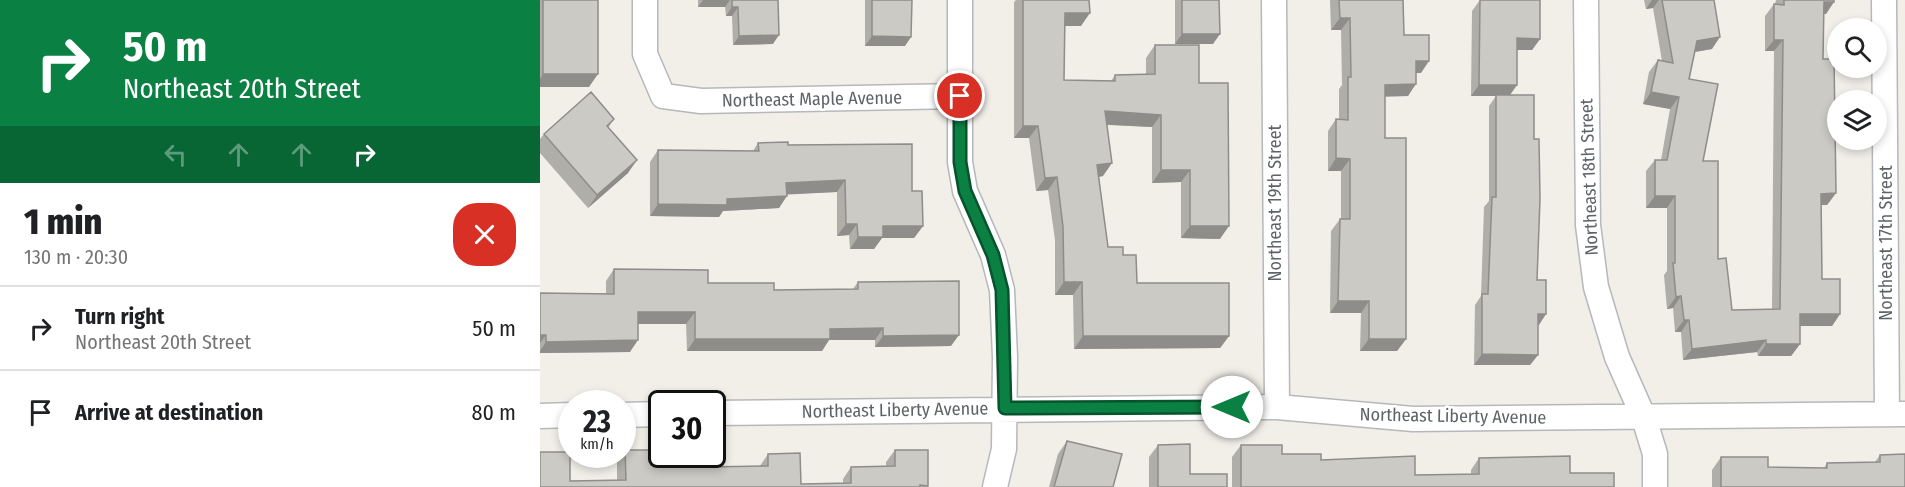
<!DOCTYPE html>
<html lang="en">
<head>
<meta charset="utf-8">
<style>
	:root { --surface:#fff; --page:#f2f2f2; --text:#202124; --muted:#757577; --line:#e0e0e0 }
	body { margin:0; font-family:"Fira Sans Condensed",sans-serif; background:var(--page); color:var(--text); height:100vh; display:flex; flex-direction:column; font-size:22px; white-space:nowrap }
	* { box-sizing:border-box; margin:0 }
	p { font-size:20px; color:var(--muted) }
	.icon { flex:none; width:33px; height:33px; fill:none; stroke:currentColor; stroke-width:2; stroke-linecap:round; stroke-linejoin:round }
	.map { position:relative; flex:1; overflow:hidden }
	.drawer { display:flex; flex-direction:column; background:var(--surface); width:540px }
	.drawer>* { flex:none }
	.hud { background:#0b8043; color:#fff; overflow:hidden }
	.tools { position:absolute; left:1287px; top:18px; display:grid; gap:12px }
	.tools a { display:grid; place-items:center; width:60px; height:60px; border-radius:50%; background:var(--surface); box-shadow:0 3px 9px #0003; font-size:30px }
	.speed { position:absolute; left:18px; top:390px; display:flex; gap:12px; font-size:30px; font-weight:700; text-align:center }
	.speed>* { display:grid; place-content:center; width:78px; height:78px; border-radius:50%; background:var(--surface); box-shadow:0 3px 9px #0003; line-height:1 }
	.speed small { font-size:15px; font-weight:400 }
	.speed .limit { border:3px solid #111; border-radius:9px; background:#fff; color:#111 }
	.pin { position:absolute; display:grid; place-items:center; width:51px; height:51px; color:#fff; margin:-26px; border:3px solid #fff; border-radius:50%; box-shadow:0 2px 6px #0007 }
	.me { position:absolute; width:66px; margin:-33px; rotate:270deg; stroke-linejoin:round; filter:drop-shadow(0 0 4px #0008) }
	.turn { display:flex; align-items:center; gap:21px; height:126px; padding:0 24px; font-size:27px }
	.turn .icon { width:78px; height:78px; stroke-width:2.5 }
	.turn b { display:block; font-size:42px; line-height:51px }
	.lanes { display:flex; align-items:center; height:57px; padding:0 24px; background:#0003; justify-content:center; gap:30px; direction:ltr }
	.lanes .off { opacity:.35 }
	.round { display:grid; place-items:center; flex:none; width:63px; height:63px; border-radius:24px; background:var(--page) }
	.headline { display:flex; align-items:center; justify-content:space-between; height:102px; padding:0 24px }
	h1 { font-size:36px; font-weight:800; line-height:45px }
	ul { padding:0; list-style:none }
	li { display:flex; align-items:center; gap:18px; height:84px; padding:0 24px; border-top:2px solid var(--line) }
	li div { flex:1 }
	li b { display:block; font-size:22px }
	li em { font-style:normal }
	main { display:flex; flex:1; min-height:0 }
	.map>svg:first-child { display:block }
</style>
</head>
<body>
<main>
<section class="drawer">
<div class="hud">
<div class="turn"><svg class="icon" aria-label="right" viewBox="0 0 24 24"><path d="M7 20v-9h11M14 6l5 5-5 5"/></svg><div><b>50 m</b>Northeast 20th Street</div></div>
<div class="lanes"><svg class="icon off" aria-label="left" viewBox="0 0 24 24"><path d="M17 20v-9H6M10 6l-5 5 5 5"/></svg><svg class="icon off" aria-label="ahead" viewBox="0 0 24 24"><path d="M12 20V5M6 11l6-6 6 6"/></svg><svg class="icon off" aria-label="ahead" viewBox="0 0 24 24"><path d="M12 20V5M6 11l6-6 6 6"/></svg><svg class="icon" aria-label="right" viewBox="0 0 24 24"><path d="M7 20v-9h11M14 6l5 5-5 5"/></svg></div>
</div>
<div class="headline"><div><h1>1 min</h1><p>130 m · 20:30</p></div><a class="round" style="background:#d93025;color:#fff"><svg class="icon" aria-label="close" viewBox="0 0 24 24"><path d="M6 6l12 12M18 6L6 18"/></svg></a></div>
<ul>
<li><svg class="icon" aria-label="right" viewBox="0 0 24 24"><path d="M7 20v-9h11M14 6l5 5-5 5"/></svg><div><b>Turn right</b><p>Northeast 20th Street</p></div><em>50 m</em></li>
<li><svg class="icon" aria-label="arrive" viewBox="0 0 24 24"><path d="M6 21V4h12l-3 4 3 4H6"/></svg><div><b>Arrive at destination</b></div><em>80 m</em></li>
</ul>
</section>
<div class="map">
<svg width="1365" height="487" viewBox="0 0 1365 487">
	<rect width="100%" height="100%" fill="#f1efe8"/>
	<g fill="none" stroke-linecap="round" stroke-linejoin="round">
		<defs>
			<path id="minor" d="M 105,0 L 105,54 L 123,96 L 161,101 L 420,96
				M 420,0 L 420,162 L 425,191 L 453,255 L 462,290 L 465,357 L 464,449 L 455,487
				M 734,0 L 737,407
				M 1046,0 L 1048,225 L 1056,287 L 1077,357 L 1104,418 L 1115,454 L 1115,487
				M 1344,0 L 1347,413
				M 172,413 L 737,407 L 873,419 L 1365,414
				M 82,415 L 122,414
				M 0,416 L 32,415"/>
		</defs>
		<use href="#minor" stroke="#b5b8bc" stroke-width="27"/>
		<use href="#minor" stroke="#fff" stroke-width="24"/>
	</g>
	<path fill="#afaea9" d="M 0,0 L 58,0 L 49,87 L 0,87 Z
		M 158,0 L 238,0 L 233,44 L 193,45 L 192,16 L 186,16 L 185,7 L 158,7 Z
		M 325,0 L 372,0 L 365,46 L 325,46 Z
		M 476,0 L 549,0 L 541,26 L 525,26 L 524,80 L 571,81 L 575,75 L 606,74 L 606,58 L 615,45 L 659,83 L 680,239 L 641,238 L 641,182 L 612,183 L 612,127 L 567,125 L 563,176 L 559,177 L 568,247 L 583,255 L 597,283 L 689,336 L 680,348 L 534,349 L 533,295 L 515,295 L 515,240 L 508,190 L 496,191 L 489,138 L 474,138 L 474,2 Z
		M 635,0 L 679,0 L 673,44 L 635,44 Z
		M 790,0 L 863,0 L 864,35 L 881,73 L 876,73 L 868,96 L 845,96 L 845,138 L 866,339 L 857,351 L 820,351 L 821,313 L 790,313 L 791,231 L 800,219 L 801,219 L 801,171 L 788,171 L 788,131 L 796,119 L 799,119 L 799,89 L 802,85 L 801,30 L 791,30 Z
		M 940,0 L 1000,39 L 992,50 L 977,50 L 977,85 L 970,95 L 994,139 L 997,280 L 1006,314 L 998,325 L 998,355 L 990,365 L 934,365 L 935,305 L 941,296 L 944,207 L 949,201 L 949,106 L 956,96 L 931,96 L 932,11 Z
		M 1104,0 L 1174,0 L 1172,49 L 1155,52 L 1149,79 L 1163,161 L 1178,259 L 1192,310 L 1232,309 L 1234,51 L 1225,51 L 1225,16 L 1234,4 L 1235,4 L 1236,0 L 1294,0 L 1286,14 L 1284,14 L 1283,59 L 1296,193 L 1287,205 L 1281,205 L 1282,279 L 1300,314 L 1292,326 L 1260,326 L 1260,344 L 1251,356 L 1218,356 L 1217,352 L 1143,360 L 1141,332 L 1135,332 L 1133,308 L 1127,309 L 1124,275 L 1127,271 L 1127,208 L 1106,208 L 1106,171 L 1115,160 L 1121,160 L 1130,109 L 1103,104 L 1109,72 L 1118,60 L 1122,61 L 1113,8 L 1106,9 Z
		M 74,119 L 68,128 L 88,173 L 48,208 L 0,153 L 0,139 L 4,134 Z
		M 218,143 L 248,145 L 372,191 L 383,226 L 374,238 L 342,238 L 334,249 L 310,249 L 309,235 L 297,236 L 297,192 L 247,194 L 239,208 L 183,211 L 179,217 L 110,216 L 110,162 L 118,150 L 213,151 Z
		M 74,269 L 168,283 L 234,290 L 313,289 L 318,282 L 411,346 L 335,347 L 335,340 L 289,340 L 282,351 L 147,351 L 146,324 L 98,324 L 90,352 L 0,353 L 0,293 L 66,294 L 66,281 Z
		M 527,441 L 573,487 L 509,487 L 518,454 Z
		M 618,445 L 650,474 L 687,487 L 609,487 L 609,457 Z
		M 701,445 L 742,454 L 875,475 L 931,474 L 931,470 L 939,458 L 1030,473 L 1074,487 L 692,487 L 692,457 Z
		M 85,450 L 167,467 L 220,466 L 228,454 L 261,484 L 303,483 L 303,479 L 311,467 L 346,466 L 346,462 L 355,450 L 388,486 L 388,487 L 0,487 L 30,481 L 77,480 L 77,462 Z
		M 1340,455 L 1365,487 L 1172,487 L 1172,470 L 1181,457 L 1228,467 L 1284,468 L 1287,463 L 1335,462 Z"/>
	<path fill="#8f8d8a" d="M 163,0 L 190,0 L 185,7 L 158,7 Z
		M 1112,0 L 1119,0 L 1113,8 L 1106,9 Z
		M 1284,2 L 1294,2 L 1286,14 L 1276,14 Z
		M 192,7 L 198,7 L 192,16 L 186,16 Z
		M 525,13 L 550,13 L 541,26 L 516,26 Z
		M 800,18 L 810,18 L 801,30 L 791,30 Z
		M 642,34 L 680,34 L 673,44 L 635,44 Z
		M 239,35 L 233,44 L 193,45 L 199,36 Z
		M 332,36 L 371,37 L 365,46 L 325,46 Z
		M 1180,37 L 1172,49 L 1148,53 L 1157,41 Z
		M 977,38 L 1000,39 L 992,50 L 969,50 Z
		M 1234,40 L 1243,40 L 1234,51 L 1225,51 Z
		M 876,61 L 889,61 L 881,73 L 868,73 Z
		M 3,74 L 58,74 L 49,87 L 0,87 L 0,79 Z
		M 876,84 L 868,96 L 837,97 L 845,85 Z
		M 939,85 L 977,85 L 969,96 L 931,96 Z
		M 1111,92 L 1139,97 L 1130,109 L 1103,104 Z
		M 565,111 L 621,115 L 612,127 L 556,124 Z
		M 483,126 L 498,126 L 489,138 L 474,138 Z
		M 796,158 L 810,159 L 801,171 L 788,171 Z
		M 97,160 L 88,173 L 48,208 L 57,195 Z
		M 572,163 L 563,176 L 548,178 L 557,165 Z
		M 621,170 L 650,170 L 641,182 L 612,183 Z
		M 517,177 L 508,190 L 496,191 L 505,178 Z
		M 305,180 L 297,192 L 238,195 L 246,183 Z
		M 1296,193 L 1287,205 L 1273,205 L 1281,194 Z
		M 247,196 L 239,208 L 183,211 L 179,217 L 110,216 L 118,204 L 187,199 Z
		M 1115,196 L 1135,196 L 1127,208 L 1106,208 Z
		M 306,224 L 317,224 L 309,235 L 297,236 Z
		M 343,226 L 383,226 L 374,238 L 342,238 L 334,249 L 310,249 L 318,237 Z
		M 650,226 L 689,226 L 680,239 L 641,238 Z
		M 524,282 L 542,282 L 533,295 L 515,295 Z
		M 1141,296 L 1133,308 L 1127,309 L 1136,297 Z
		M 798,301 L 829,301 L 821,313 L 790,313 Z
		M 98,312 L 155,312 L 146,324 L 90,324 Z
		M 998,314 L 1006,314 L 999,325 L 991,324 Z
		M 1260,314 L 1300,314 L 1292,326 L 1251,326 Z
		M 1144,320 L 1149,320 L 1141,332 L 1135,332 Z
		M 343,328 L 335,340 L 289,340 L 282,351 L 147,351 L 155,339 L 290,329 Z
		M 0,335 L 6,335 L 0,343 Z
		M 419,335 L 411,346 L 335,347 L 343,336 Z
		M 543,336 L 689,336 L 680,348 L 534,349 Z
		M 829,339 L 866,339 L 857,351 L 820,351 Z
		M 98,340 L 90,352 L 0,353 L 0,351 L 6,342 Z
		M 1226,340 L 1217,352 L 1143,360 L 1152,349 Z
		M 1226,344 L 1260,344 L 1251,356 L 1218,356 Z
		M 942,354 L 998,355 L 990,365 L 934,365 Z"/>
	<path fill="#cccac5" stroke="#8f8d8a" stroke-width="1.5" d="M 3,0 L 58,0 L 58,74 L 3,74 Z
		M 192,0 L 238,0 L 239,35 L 199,36 L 198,7 L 192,7 Z
		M 332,0 L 372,0 L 371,37 L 332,36 Z
		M 483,0 L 549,0 L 550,13 L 525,13 L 524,80 L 575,81 L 575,75 L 615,74 L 615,45 L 659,45 L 659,83 L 688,83 L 689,226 L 650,226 L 650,170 L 621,170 L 621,115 L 565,111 L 572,163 L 557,165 L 568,247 L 583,247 L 583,255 L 596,255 L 597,283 L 689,283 L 689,336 L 543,336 L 542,282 L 524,282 L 523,227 L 517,177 L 505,178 L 498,126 L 483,126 Z
		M 642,0 L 679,0 L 680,34 L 642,34 Z
		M 799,0 L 863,0 L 864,35 L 889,35 L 889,61 L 876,61 L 876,84 L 845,85 L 845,138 L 866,138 L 866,339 L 829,339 L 829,301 L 798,301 L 800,219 L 810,219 L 810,159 L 796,158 L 796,119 L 808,120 L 808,77 L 811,77 L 810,18 L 800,18 Z
		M 940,0 L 1000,0 L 1000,39 L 977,38 L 977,85 L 939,85 Z
		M 1122,0 L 1174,0 L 1180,37 L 1157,41 L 1149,79 L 1178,84 L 1163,161 L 1178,161 L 1178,259 L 1186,258 L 1192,310 L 1240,309 L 1243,40 L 1234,40 L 1234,4 L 1244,5 L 1244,0 L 1294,0 L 1294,2 L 1284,2 L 1283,59 L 1294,59 L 1296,193 L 1281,194 L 1282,279 L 1300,279 L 1300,314 L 1260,314 L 1260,344 L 1226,344 L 1226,340 L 1152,349 L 1149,320 L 1144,320 L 1141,296 L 1136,297 L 1133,263 L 1135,263 L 1135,196 L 1115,196 L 1115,160 L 1127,160 L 1139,97 L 1111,92 L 1118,60 L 1133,63 Z
		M 51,92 L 74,119 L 67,126 L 97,160 L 57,195 L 4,134 Z
		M 956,95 L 994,95 L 994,139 L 999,139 L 1000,199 L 997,280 L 1006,280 L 1006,314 L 998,314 L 998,355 L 942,354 L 942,294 L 948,294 L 952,197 L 956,197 Z
		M 248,142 L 248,145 L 372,144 L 372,191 L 382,191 L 383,226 L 343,226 L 343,237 L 318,237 L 317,224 L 306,224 L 305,180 L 246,183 L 247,196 L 187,199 L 187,205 L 118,204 L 118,150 L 219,151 L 218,143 Z
		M 74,269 L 168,270 L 168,283 L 234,283 L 234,290 L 318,289 L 318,282 L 419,281 L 419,335 L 343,336 L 343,328 L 290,329 L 290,339 L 155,339 L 155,312 L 98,312 L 98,340 L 6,342 L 6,335 L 0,335 L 0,293 L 74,294 Z
		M 527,441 L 582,454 L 573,487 L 514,487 Z
		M 650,444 L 650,474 L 687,474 L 687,487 L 618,487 L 618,445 Z
		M 701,445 L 742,445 L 742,454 L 781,454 L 781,460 L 875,456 L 875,475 L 939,474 L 939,458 L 1030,456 L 1030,473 L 1074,473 L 1074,487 L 701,487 Z
		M 85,450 L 122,450 L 122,454 L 167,454 L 167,467 L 228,466 L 228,454 L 260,453 L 261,484 L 311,483 L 311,467 L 355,466 L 355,450 L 388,450 L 388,486 L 380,485 L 380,487 L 0,487 L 0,452 L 30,452 L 30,481 L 86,480 Z
		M 1365,454 L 1365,487 L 1181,487 L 1181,457 L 1228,457 L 1228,467 L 1287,468 L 1287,463 L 1340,462 L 1340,455 Z"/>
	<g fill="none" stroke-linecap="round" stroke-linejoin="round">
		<defs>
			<path id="route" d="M 420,96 L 420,162 L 425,191 L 453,255 L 462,290 L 465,408 L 692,407"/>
		</defs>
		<use href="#route" stroke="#07532c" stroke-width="15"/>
		<use href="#route" stroke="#0b8043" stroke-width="10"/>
	</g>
	<g text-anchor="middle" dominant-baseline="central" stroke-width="5" stroke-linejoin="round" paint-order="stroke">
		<g font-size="18" fill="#5f6368" stroke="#fff">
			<text transform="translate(272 99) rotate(-1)">Northeast Maple Avenue</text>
			<text transform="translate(1049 177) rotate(-92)">Northeast 18th Street</text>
			<text transform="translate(735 203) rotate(-90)">Northeast 19th Street</text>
			<text transform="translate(1346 243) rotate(-90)">Northeast 17th Street</text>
			<text transform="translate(355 410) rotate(-1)">Northeast Liberty Avenue</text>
			<text transform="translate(913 416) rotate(1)">Northeast Liberty Avenue</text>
		</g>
	</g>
</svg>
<div class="tools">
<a><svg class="icon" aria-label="search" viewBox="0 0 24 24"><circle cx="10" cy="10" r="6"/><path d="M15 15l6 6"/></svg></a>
<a><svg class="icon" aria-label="layers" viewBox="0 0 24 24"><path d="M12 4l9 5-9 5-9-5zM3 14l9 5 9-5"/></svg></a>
</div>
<div class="speed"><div>23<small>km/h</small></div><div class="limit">30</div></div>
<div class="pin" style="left:420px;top:96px;background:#d93025"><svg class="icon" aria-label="arrive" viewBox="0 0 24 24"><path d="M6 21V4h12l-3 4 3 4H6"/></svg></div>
<svg class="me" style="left:692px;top:407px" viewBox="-20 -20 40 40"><circle r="19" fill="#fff"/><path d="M0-13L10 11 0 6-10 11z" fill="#0b8043"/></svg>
</div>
</main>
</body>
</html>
